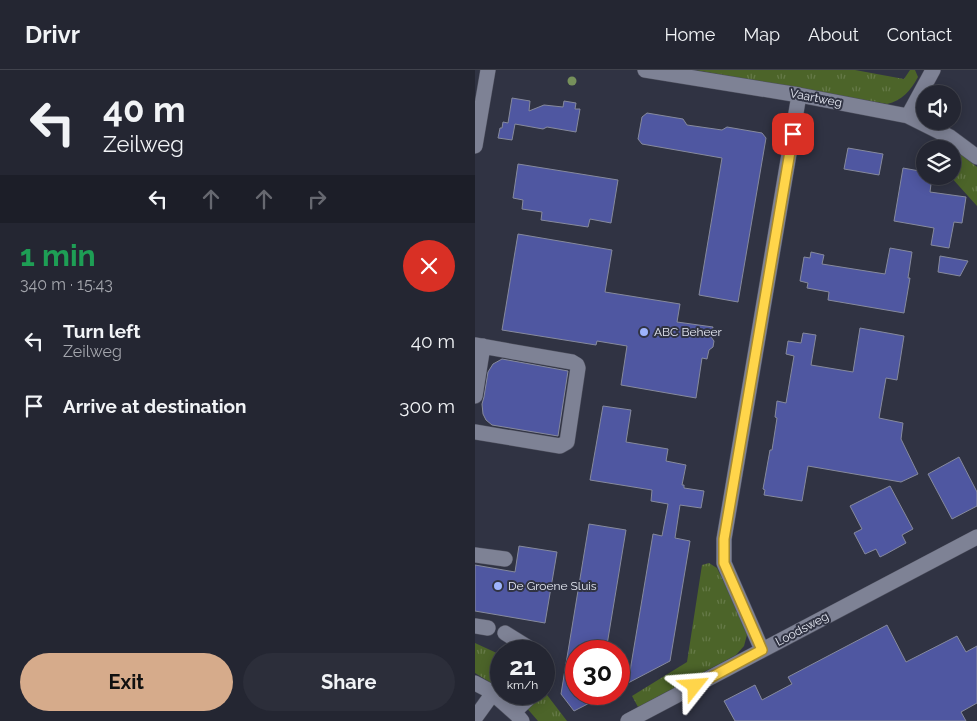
<!DOCTYPE html>
<html lang="en">
<head>
<meta charset="utf-8">
<style>
	:root { --surface:#242632; --page:#2c2e3a; --text:#f1f3f6; --muted:#a3a5ac; --line:#41434d; --accent:#d6ab8b }
	body { margin:0; font-family:Raleway,sans-serif; background:var(--page); color:var(--text); height:100vh; display:flex; flex-direction:column; font-size:19px; white-space:nowrap }
	* { box-sizing:border-box; margin:0 }
	p { font-size:16px; color:var(--muted) }
	.icon { flex:none; width:28px; height:28px; fill:none; stroke:currentColor; stroke-width:2; stroke-linecap:round; stroke-linejoin:round }
	.map { position:relative; flex:1; overflow:hidden }
	.sheet { display:flex; flex-direction:column; background:var(--surface); width:475px }
	.sheet>* { flex:none }
	.hud { background:#242632; color:var(--text); overflow:hidden }
	.buttons { position:absolute; left:441px; top:15px; display:grid; gap:10px }
	.buttons a { display:grid; place-items:center; width:45px; height:45px; border-radius:50%; background:var(--surface); box-shadow:0 2px 12px #0003,0 0 0 1px var(--line); font-size:25px }
	.speed { position:absolute; left:15px; top:570px; display:flex; gap:10px; font-size:25px; font-weight:700; text-align:center }
	.speed>* { display:grid; place-content:center; width:65px; height:65px; border-radius:50%; background:var(--surface); box-shadow:0 2px 12px #0003,0 0 0 1px var(--line); line-height:1 }
	.speed small { font-size:12px; font-weight:400 }
	.speed .limit { border:8px solid #d22; background:#fff; color:#111 }
	.pin { position:absolute; display:grid; place-items:center; width:42px; height:42px; color:#fff; margin:-21px; border-radius:10px; box-shadow:0 2px 8px #0006 }
	.me { position:absolute; width:55px; margin:-28px; rotate:62deg; stroke-linejoin:round; filter:drop-shadow(0 0 4px #0008) }
	.turn { display:flex; align-items:center; gap:18px; height:105px; padding:0 20px; font-size:22px }
	.turn .icon { width:65px; height:65px; stroke-width:2.5 }
	.turn b { display:block; font-size:35px; line-height:42px }
	.lanes { display:flex; align-items:center; height:48px; padding:0 20px; background:#0003; justify-content:center; gap:25px; direction:ltr }
	.lanes .off { opacity:.35 }
	.round { display:grid; place-items:center; flex:none; width:52px; height:52px; border-radius:26px; background:var(--page) }
	.headline { display:flex; align-items:center; justify-content:space-between; height:85px; padding:0 20px }
	h1 { font-size:30px; font-weight:700; line-height:38px; color:#1e9e55 }
	.cta { display:flex; gap:10px; margin-top:auto; padding:10px 20px }
	.cta a { flex:1; height:58px; border-radius:30px; background:var(--accent); color:#111; font-size:20px; font-weight:700; line-height:58px; text-align:center }
	.cta a+a { background:var(--page); color:var(--text) }
	ul { padding:0; list-style:none }
	li { display:flex; align-items:center; gap:15px; height:65px; padding:0 20px }
	li div { flex:1 }
	li b { display:block; font-size:19px }
	li em { font-style:normal }
	header { display:flex; align-items:center; gap:30px; box-sizing:border-box; height:70px; padding:0 25px; background:var(--surface); border-bottom:1px solid var(--line) }
	header strong { font-size:24px }
	nav { display:flex; gap:28px; margin-inline-start:auto; font-size:18px }
	main { display:flex; flex:1; min-height:0 }
	.map>svg:first-child { display:block }
</style>
</head>
<body>
<header>
<strong>Drivr</strong>
<nav><a>Home</a><a>Map</a><a>About</a><a>Contact</a></nav>
</header>
<main>
<section class="sheet">
<div class="hud">
<div class="turn"><svg class="icon" aria-label="left" viewBox="0 0 24 24"><path d="M17 20v-9H6M10 6l-5 5 5 5"/></svg><div><b>40 m</b>Zeilweg</div></div>
<div class="lanes"><svg class="icon" aria-label="left" viewBox="0 0 24 24"><path d="M17 20v-9H6M10 6l-5 5 5 5"/></svg><svg class="icon off" aria-label="ahead" viewBox="0 0 24 24"><path d="M12 20V5M6 11l6-6 6 6"/></svg><svg class="icon off" aria-label="ahead" viewBox="0 0 24 24"><path d="M12 20V5M6 11l6-6 6 6"/></svg><svg class="icon off" aria-label="right" viewBox="0 0 24 24"><path d="M7 20v-9h11M14 6l5 5-5 5"/></svg></div>
</div>
<div class="headline"><div><h1>1 min</h1><p>340 m · 15:43</p></div><a class="round" style="background:#d93025;color:#fff"><svg class="icon" aria-label="close" viewBox="0 0 24 24"><path d="M6 6l12 12M18 6L6 18"/></svg></a></div>
<ul>
<li><svg class="icon" aria-label="left" viewBox="0 0 24 24"><path d="M17 20v-9H6M10 6l-5 5 5 5"/></svg><div><b>Turn left</b><p>Zeilweg</p></div><em>40 m</em></li>
<li><svg class="icon" aria-label="arrive" viewBox="0 0 24 24"><path d="M6 21V4h12l-3 4 3 4H6"/></svg><div><b>Arrive at destination</b></div><em>300 m</em></li>
</ul>
<div class="cta"><a>Exit</a><a>Share</a></div>
</section>
<div class="map">
<svg width="502" height="651" viewBox="0 0 502 651">
	<defs>
		<pattern id="grass-tufts" width="24" height="20" patternUnits="userSpaceOnUse" patternTransform="scale(1.25)"><rect width="24" height="20" fill="#4c6429"/><path d="M3 7l-1-3M5 7V3M7 7l1-3M15 17l-1-3M17 17v-4M19 17l1-3" fill="none" stroke="#667a48"/></pattern>
	</defs>
	<rect width="100%" height="100%" fill="#303343"/>
	<path fill="url(#grass-tufts)" d="M 220,0 L 380,0 L 429,9 L 435,0 L 440,0 L 443,7 C 436,20 427,31 412,34 Z
		M 482,81 L 502,97 L 502,136 L 475,106 L 478,106 L 478,82 Z
		M 234,493 L 242,498 L 273,561 L 269,576 L 261,585 L 163,637 L 157,626 L 212,592 L 227,495 Z
		M 0,573 L 26,585 L 26,619 L 0,603 Z
		M 69,621 L 92,651 L 63,651 L 50,636 L 32,624 L 69,624 Z"/>
	<path fill="#4f57a1" stroke="#868a9d" d="M 37,28 L 55,31 L 54,41 L 69,35 L 88,37 L 89,31 L 101,33 L 100,39 L 105,39 L 101,62 L 72,57 L 68,59 L 40,54 L 37,70 L 23,68 L 25,58 L 27,58 L 28,52 L 33,53 Z
		M 172,43 L 208,49 L 212,55 L 247,60 L 252,57 L 287,63 L 291,68 L 263,232 L 224,225 L 247,88 L 167,74 L 163,69 L 167,47 Z
		M 373,78 L 408,84 L 404,105 L 369,99 Z
		M 43,94 L 143,110 L 136,153 L 115,149 L 113,157 L 66,150 L 67,142 L 47,139 L 48,130 L 38,128 Z
		M 428,98 L 450,102 L 450,106 L 457,106 L 455,122 L 491,127 L 487,153 L 479,152 L 474,178 L 456,175 L 459,158 L 419,151 Z
		M 43,164 L 137,180 L 130,222 L 205,234 L 202,252 L 238,257 L 236,267 L 239,271 L 238,277 L 234,280 L 232,289 L 227,288 L 221,328 L 146,315 L 152,276 L 122,271 L 121,275 L 27,260 Z
		M 415,178 L 437,182 L 433,208 L 435,208 L 429,243 L 353,230 L 354,222 L 332,218 L 333,213 L 325,211 L 329,187 L 335,188 L 336,182 L 349,185 L 347,194 L 410,204 Z
		M 465,186 L 493,191 L 485,206 L 463,202 Z
		M 385,258 L 429,266 L 422,310 L 411,308 L 404,348 L 428,353 L 426,369 L 443,404 L 426,412 L 333,396 L 327,431 L 289,425 L 290,420 L 288,419 L 293,391 L 295,380 L 297,380 L 302,348 L 300,347 L 302,331 L 311,333 L 319,286 L 311,284 L 313,271 L 326,273 L 328,263 L 341,265 L 336,295 L 378,302 Z
		M 27,289 L 93,301 L 83,366 L 17,355 L 11,350 L 8,344 L 7,334 L 9,327 L 13,302 L 18,294 Z
		M 128,336 L 156,340 L 151,372 L 193,379 L 191,391 L 211,395 L 207,415 L 209,415 L 209,418 L 229,421 L 226,438 L 205,435 L 200,468 L 215,471 L 195,591 L 153,613 L 178,464 L 187,466 L 193,434 L 176,431 L 177,420 L 115,410 Z
		M 484,387 L 502,422 L 502,436 L 477,449 L 453,404 Z
		M 415,416 L 438,459 L 427,465 L 431,473 L 411,484 L 405,487 L 401,479 L 390,484 L 379,463 L 387,459 L 375,436 Z
		M 114,454 L 151,460 L 131,581 L 101,581 L 101,624 L 132,624 L 99,641 L 86,624 Z
		M 44,476 L 82,482 L 70,553 L 0,541 L 0,495 L 40,502 Z
		M 412,555 L 431,592 L 482,566 L 491,582 L 502,576 L 502,633 L 486,642 L 491,651 L 260,651 L 249,631 L 280,615 L 287,630 L 317,614 L 313,607 Z"/>
	<g fill="none" stroke-linecap="round" stroke-linejoin="round">
		<defs>
			<path id="minor" d="M 170,0 L 324,25 L 433,46 L 475,67 L 502,87
				M 433,46 L 458,0
				M 0,76 L 13,0
				M 0,275 L 97,292 L 102,295 L 103,298 L 92,372 L 85,376 L 0,362
				M 0,326 L 8,276
				M 0,485 L 30,489
				M 0,556 L 13,558
				M 30,563 L 59,581
				M 287,580 L 249,493 L 249,469 L 324,25
				M 0,613 L 15,621 L 42,645 L 47,651
				M 39,642 L 58,624
				M 0,648 L 18,623
				M 153,651 L 502,467"/>
		</defs>
		<use href="#minor" stroke="#4e505e" stroke-width="16"/>
		<use href="#minor" stroke="#7e8295" stroke-width="15"/>
	</g>
	<g fill="#76905b">
		<circle cx="97" cy="11" r="4.5"/>
		<circle cx="307" cy="77" r="4.5"/>
	</g>
	<g fill="none" stroke-linecap="round" stroke-linejoin="round">
		<defs>
			<path id="route" d="M 220,616 L 287,580 L 249,493 L 249,469 L 318,64"/>
		</defs>
		<use href="#route" stroke="#a68a30" stroke-width="12"/>
		<use href="#route" stroke="#ffd54a" stroke-width="9"/>
	</g>
	<g fill="#9eb4fd" stroke="#303343" stroke-width="2">
		<circle cx="169" cy="262" r="5"/>
		<circle cx="23" cy="516" r="5"/>
	</g>
	<g text-anchor="middle" dominant-baseline="central" stroke-width="4" stroke-linejoin="round" paint-order="stroke">
		<g font-size="12" fill="#e6e9f3" stroke="#303343">
			<text transform="translate(341 28) rotate(11)">Vaartweg</text>
			<text transform="translate(327 559) rotate(-28)">Loodsweg</text>
		</g>
		<g font-size="12" fill="#e6e9f3" stroke="#303343" text-anchor="start">
			<text x="179" y="262">ABC Beheer</text>
			<text x="33" y="516">De Groene Sluis</text>
		</g>
	</g>
</svg>
<div class="buttons">
<a><svg class="icon" aria-label="sound" viewBox="0 0 24 24"><path d="M4 9h4l5-4v14l-5-4H4zM17 9q2 3 0 6"/></svg></a>
<a><svg class="icon" aria-label="layers" viewBox="0 0 24 24"><path d="M12 4l9 5-9 5-9-5zM3 14l9 5 9-5"/></svg></a>
</div>
<div class="speed"><div>21<small>km/h</small></div><div class="limit">30</div></div>
<div class="pin" style="left:318px;top:64px;background:#d93025"><svg class="icon" aria-label="arrive" viewBox="0 0 24 24"><path d="M6 21V4h12l-3 4 3 4H6"/></svg></div>
<svg class="me" style="left:220px;top:616px" viewBox="-20 -20 40 40"><path d="M0-17L14 15 0 8-14 15z" fill="#ffd54a" stroke="#fff" stroke-width="4"/></svg>
</div>
</main>
</body>
</html>
